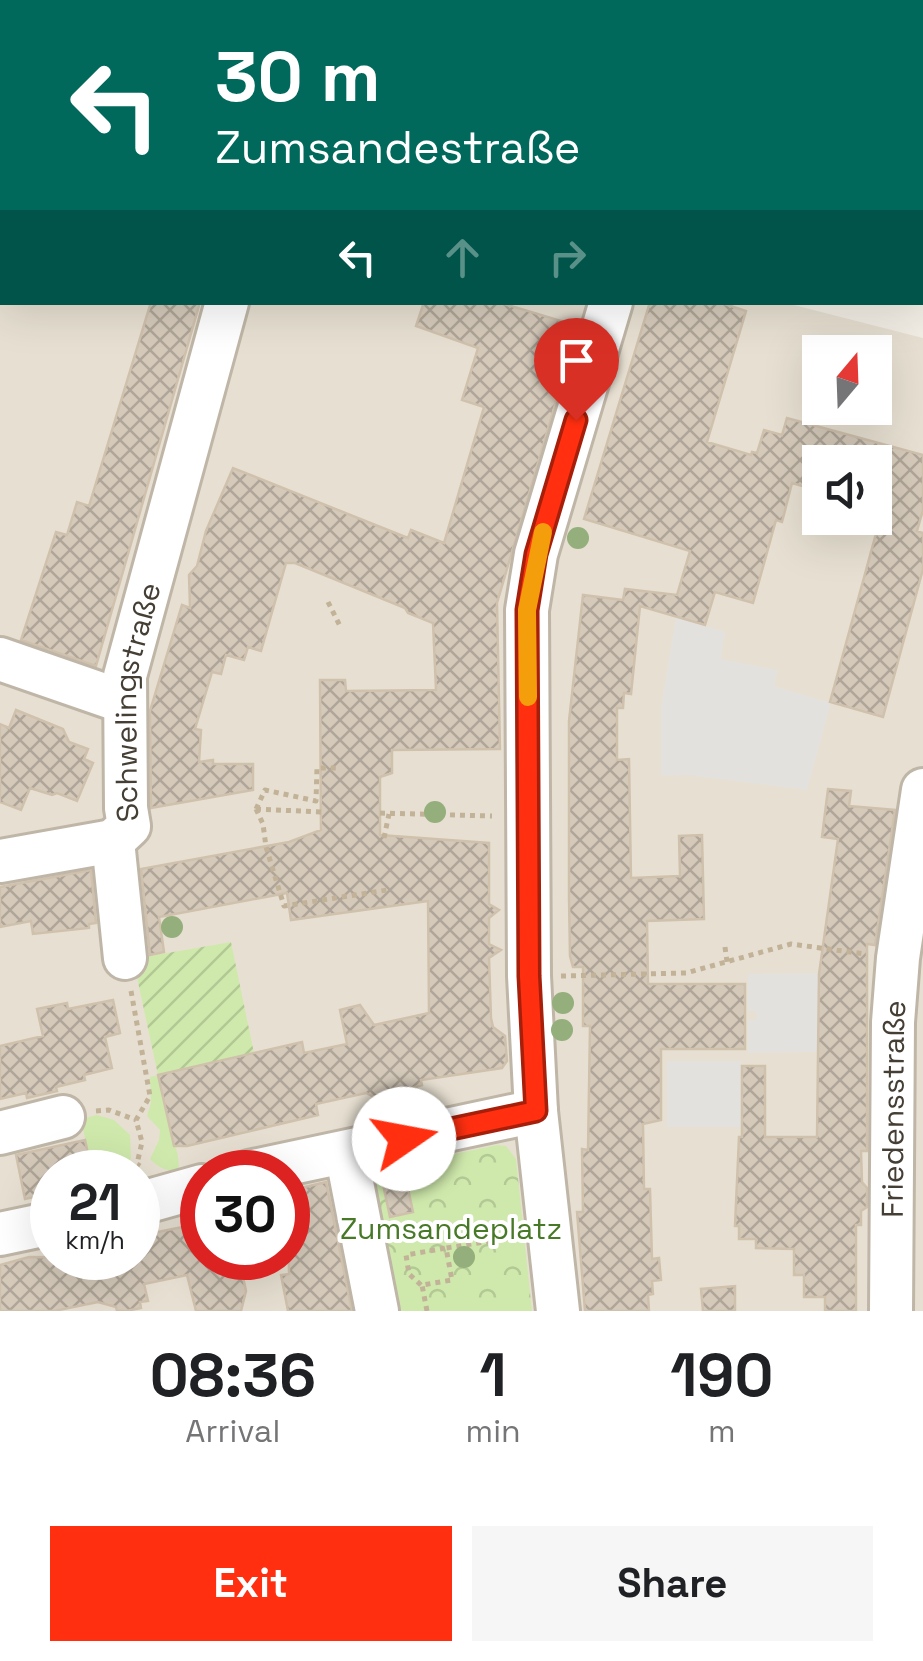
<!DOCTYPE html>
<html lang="en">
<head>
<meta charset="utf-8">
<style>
	:root { --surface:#fff; --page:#f6f6f6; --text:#202124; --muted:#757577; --accent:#ff2f10 }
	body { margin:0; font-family:"Space Grotesk",sans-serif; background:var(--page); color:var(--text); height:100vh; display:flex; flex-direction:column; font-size:38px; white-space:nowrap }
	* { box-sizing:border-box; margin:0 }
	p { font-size:32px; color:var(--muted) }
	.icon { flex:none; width:55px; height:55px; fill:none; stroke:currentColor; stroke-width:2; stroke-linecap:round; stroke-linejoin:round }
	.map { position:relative; height:1311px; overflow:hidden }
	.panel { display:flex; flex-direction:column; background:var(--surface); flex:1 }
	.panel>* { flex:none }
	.banner { position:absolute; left:0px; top:0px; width:925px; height:305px; box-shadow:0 10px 40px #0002; background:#00695c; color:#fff; overflow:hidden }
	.needle { width:65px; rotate:19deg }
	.tools { position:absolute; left:802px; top:335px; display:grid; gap:20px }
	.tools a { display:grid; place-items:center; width:90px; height:90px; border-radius:0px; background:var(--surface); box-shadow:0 10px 40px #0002; font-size:50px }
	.speed { position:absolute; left:30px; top:1150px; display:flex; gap:20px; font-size:50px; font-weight:700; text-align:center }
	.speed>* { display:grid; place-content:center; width:130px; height:130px; border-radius:50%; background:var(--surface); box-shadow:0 10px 40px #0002; line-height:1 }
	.speed small { font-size:25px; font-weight:400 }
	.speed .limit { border:15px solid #d22; background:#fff; color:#111 }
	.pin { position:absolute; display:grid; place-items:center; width:85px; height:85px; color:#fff; margin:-102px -42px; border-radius:50% 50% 50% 0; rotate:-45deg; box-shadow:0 0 10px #0007 }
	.pin .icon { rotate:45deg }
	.me { position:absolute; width:110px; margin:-55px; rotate:78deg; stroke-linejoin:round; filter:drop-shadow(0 0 8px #0008) }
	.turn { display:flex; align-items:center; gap:35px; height:210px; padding:0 50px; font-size:45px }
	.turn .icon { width:130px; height:130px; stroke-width:2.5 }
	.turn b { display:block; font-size:70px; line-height:85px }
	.lanes { display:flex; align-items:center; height:95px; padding:0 50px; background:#0003; justify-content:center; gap:50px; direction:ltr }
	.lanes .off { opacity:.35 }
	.eta { display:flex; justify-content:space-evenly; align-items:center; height:170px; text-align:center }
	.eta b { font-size:60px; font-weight:600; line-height:70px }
	.button { display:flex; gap:20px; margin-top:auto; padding:20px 50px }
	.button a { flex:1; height:115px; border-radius:0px; background:var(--accent); color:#fff; font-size:40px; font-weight:600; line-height:115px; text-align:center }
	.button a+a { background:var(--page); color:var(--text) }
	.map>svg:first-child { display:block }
</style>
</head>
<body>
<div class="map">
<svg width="923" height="1311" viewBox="0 0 923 1311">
	<defs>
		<pattern id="park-crowns" width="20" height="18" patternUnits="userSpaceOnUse" patternTransform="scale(2.5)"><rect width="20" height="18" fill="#cfe9ac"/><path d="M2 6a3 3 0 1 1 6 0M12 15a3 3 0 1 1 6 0" fill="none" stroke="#b3c995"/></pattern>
		<pattern id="garden-furrows" width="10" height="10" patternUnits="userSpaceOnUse" patternTransform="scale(2.5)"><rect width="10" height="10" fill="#cfe9ac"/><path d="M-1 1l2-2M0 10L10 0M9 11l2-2" fill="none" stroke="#b3c995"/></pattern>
		<pattern id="building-cross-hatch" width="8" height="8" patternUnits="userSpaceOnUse" patternTransform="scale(2.5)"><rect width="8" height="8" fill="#d5caba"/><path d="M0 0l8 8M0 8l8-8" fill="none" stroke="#afa598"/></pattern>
	</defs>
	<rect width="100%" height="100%" fill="#f3eee5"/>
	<path fill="#e7e0d2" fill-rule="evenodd" d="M 266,0 L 923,0 L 923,197 L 922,2 Z
		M 0,22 L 2,302 L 782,302 L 923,338 L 923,1311 L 0,1311 ZM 820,352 L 875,352 L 875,408 L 820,408 ZM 820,462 L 875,462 L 875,518 L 820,518 ZM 52,1172 L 138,1172 L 138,1258 L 52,1258 ZM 202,1172 L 288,1172 L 288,1258 L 202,1258 Z"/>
	<path fill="#cfe9ac" d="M 158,1075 L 178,1156 L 179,1169 C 167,1173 158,1167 150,1159 L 159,1140 L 160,1130 L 147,1116 L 151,1103 L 150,1077 Z
		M 97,1115 L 114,1120 L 130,1135 L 131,1158 L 125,1172 L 92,1172 L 81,1119 Z"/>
	<path fill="url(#park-crowns)" d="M 497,1145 L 506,1146 L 516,1159 L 532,1311 L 394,1311 L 372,1181 L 383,1169 Z"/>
	<path fill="url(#garden-furrows)" d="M 231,942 L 254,1053 L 216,1061 L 222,1087 L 201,1091 L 195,1066 L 158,1075 L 133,959 Z"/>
	<path fill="#e3e1dd" d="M 676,617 L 725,632 L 721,659 L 778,670 L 774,686 L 831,703 L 807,790 L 686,775 L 661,776 L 661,707 Z
		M 818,973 L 819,1052 L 748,1053 L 748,1020 L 757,1020 L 756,1011 L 748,1011 L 748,974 Z
		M 667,1061 L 741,1061 L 741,1127 L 667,1127 Z"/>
	<path fill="url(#building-cross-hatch)" stroke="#d0c1ad" stroke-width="2.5" d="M 151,302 L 200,302 L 96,666 L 21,640 L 56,532 L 67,535 L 77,502 L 89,506 Z
		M 424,302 L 498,302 L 578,326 L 497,603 L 500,749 L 392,750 L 392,773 L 380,777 L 380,835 L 489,843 L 489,904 L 499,910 L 489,918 L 489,944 L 501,950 L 489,958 L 491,1018 L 493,1027 L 505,1036 L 507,1061 L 502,1068 L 421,1080 L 422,1085 L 376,1098 L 366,1093 L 316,1104 L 318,1115 L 187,1146 L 174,1146 L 158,1075 L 302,1042 L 304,1053 L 347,1044 L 340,1010 L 360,1005 L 374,1025 L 429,1013 L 428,901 L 291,920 L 287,893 L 159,917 L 164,952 L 150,955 L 141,869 L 289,842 L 321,830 L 320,680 L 345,680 L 346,691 L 436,690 L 433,623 L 408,613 L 405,608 L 295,563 L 286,563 L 261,651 L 248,647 L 244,660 L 226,655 L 221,674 L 212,672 L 195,729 L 201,730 L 199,762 L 213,760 L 213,764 L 253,764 L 253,790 L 151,808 L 150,711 L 182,605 L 190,608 L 189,575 L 197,566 L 206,531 L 233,468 L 408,538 L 411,530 L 444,543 L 484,407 L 462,400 L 478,348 L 416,326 Z
		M 650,302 L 719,302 L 746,311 L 707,442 L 751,455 L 752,452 L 757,453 L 764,430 L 782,435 L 787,418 L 923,455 L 923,510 L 917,531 L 923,533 L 923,569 L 883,717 L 830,702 L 883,508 L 875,506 L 875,462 L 820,462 L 820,491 L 792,483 L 782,522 L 776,520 L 753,603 L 715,592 L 705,625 L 640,606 L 631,694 L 624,693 L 623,708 L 617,708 L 617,760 L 629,759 L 631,878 L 680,876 L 679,836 L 702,835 L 704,919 L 647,921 L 648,984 L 745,984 L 745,1049 L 661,1049 L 661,1120 L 643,1124 L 644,1189 L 650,1189 L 652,1259 L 659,1258 L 661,1280 L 652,1281 L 653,1294 L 648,1295 L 649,1311 L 585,1311 L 577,1212 L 583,1212 L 582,1149 L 588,1150 L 590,1026 L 583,1026 L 583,967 L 573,967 L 570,956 L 569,899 L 569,721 L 583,595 L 623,600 L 625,589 L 677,595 L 690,551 L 584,519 Z
		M 16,710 L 63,729 L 69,742 L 88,749 L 84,759 L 93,763 L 77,801 L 57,793 L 52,795 L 30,788 L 21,810 L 0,802 L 0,724 L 9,728 Z
		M 828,789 L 851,791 L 849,806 L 895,810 L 875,945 L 867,944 L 867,1151 L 861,1151 L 862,1182 L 867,1188 L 867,1207 L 861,1211 L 861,1225 L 856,1225 L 856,1311 L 825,1311 L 825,1297 L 804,1297 L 804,1275 L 794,1275 L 794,1249 L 756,1248 L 756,1239 L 739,1239 L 739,1226 L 735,1226 L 739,1137 L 742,1137 L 742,1066 L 765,1066 L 765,1137 L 817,1137 L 819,974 L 838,839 L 822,837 Z
		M 91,870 L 96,923 L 89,924 L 89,928 L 33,934 L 31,921 L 0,927 L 0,887 Z
		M 113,1000 L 120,1033 L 105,1037 L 112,1068 L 84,1075 L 85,1080 L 56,1087 L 57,1091 L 27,1098 L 26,1093 L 0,1099 L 0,1046 L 43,1036 L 37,1009 L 67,1003 L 68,1009 Z
		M 85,1140 L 92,1172 L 52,1172 L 52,1193 L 25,1199 L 16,1155 Z
		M 406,1179 L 413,1212 L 390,1217 L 383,1184 Z
		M 326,1182 L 352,1311 L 288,1311 L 281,1275 L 289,1274 L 288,1191 Z
		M 202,1223 L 202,1258 L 239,1258 L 246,1291 L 241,1311 L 196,1311 L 187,1275 L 144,1284 L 148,1301 L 140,1302 L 141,1308 L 126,1311 L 117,1311 L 116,1307 L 98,1302 L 54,1311 L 0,1311 L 0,1265 L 29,1257 L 138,1258 L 138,1236 Z
		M 735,1286 L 735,1311 L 703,1311 L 701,1289 Z"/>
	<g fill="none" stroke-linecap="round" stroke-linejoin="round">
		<defs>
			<g id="minor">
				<path d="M 15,2 L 16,0"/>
				<path d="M 816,2 L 816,0"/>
				<path d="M 0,43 L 2,36"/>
				<path d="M 0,659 L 124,702"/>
				<path d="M 0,861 L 113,841"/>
				<path id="s1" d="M 125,958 L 113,841 L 129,826 L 126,808 L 125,676 L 227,302"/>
				<path d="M 0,1133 L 63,1117"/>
				<path d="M 346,1152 L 377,1311"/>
				<path d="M 249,1172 L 536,1111"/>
				<path d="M 138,1204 L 202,1186"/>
				<path d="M 0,1234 L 52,1223"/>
				<path d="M 558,1311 L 536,1111 L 529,976 L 527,610 L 536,554 L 611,302"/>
				<path id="s2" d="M 891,1311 L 893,1022 L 898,958 L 923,790"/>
			</g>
			<path id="major" d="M 121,0 L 127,2
				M 922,268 L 923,268"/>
		</defs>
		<use href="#minor" stroke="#bfb6a7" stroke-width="48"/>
		<use href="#major" stroke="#e7bb5e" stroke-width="58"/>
		<path stroke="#c1b298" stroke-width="5" stroke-dasharray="5 5" stroke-linecap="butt" d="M 219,0 L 226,2
			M 922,218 L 923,218
			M 328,602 L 340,626
			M 256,809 L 263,824 L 266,847 L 284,906 L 387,890
			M 256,809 L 265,790 L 316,801 L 317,768 L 337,768
			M 256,809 L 321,812
			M 380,813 L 492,816
			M 384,838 L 389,814
			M 725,947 L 727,962
			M 561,976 L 686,973 L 791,944 L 865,954
			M 131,991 L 150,1096 L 136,1120 L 142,1142 L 137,1164 L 140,1166
			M 96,1111 L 109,1110 L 136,1120
			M 421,1285 L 409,1274 L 406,1255 L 446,1248
			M 427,1311 L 422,1285 L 452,1280 L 446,1248 L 517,1237"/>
		<use href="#minor" stroke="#fff" stroke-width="42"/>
		<use href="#major" stroke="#ffde92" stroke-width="52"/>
	</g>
	<g fill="#94ae7c">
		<circle cx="578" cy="538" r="11"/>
		<circle cx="435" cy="812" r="11"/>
		<circle cx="172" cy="927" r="11"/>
		<circle cx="563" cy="1003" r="11"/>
		<circle cx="562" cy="1030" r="11"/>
		<circle cx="464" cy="1257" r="11"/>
	</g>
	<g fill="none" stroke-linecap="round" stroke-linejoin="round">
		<defs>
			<path id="route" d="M 404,1139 L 536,1111 L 529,976 L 527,610 L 536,554 L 576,420"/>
		</defs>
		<use href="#route" stroke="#a61f0a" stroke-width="25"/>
		<use href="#route" stroke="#ff2f10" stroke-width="18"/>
		<path stroke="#f59e0b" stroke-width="18" d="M 528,697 L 527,610 L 543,532"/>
	</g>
	<g text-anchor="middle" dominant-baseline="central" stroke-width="8" stroke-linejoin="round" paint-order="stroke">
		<g font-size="30" fill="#453e34" stroke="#fff">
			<text stroke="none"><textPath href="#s1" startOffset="265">Schwelingstraße</textPath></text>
			<text stroke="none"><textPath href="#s2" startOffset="202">Friedensstraße</textPath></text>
		</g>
		<g font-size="30" fill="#477926" stroke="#fff">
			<text x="451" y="1228">Zumsandeplatz</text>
		</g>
	</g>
</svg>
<div class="tools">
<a><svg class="needle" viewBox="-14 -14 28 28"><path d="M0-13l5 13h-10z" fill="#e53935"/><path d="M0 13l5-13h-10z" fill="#757577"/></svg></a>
<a><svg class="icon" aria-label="sound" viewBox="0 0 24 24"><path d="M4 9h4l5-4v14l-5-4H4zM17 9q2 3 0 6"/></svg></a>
</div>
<div class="speed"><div>21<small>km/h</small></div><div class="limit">30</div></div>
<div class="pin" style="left:576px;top:420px;background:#d93025"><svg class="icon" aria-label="arrive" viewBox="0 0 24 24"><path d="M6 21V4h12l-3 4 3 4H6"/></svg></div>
<svg class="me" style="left:404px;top:1139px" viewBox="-20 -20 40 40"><circle r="19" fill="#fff"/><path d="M0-13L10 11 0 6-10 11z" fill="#ff2f10"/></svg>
<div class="banner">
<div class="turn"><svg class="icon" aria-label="left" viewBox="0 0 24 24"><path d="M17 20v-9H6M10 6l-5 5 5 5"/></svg><div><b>30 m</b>Zumsandestraße</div></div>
<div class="lanes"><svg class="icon" aria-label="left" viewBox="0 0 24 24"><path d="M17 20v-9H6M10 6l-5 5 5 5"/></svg><svg class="icon off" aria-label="ahead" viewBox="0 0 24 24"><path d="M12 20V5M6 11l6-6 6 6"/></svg><svg class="icon off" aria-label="right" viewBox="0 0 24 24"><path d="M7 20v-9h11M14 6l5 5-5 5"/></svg></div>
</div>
</div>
<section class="panel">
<div class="eta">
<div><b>08:36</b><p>Arrival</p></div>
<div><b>1</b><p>min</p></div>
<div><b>190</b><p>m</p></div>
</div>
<div class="button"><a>Exit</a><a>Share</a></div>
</section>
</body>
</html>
